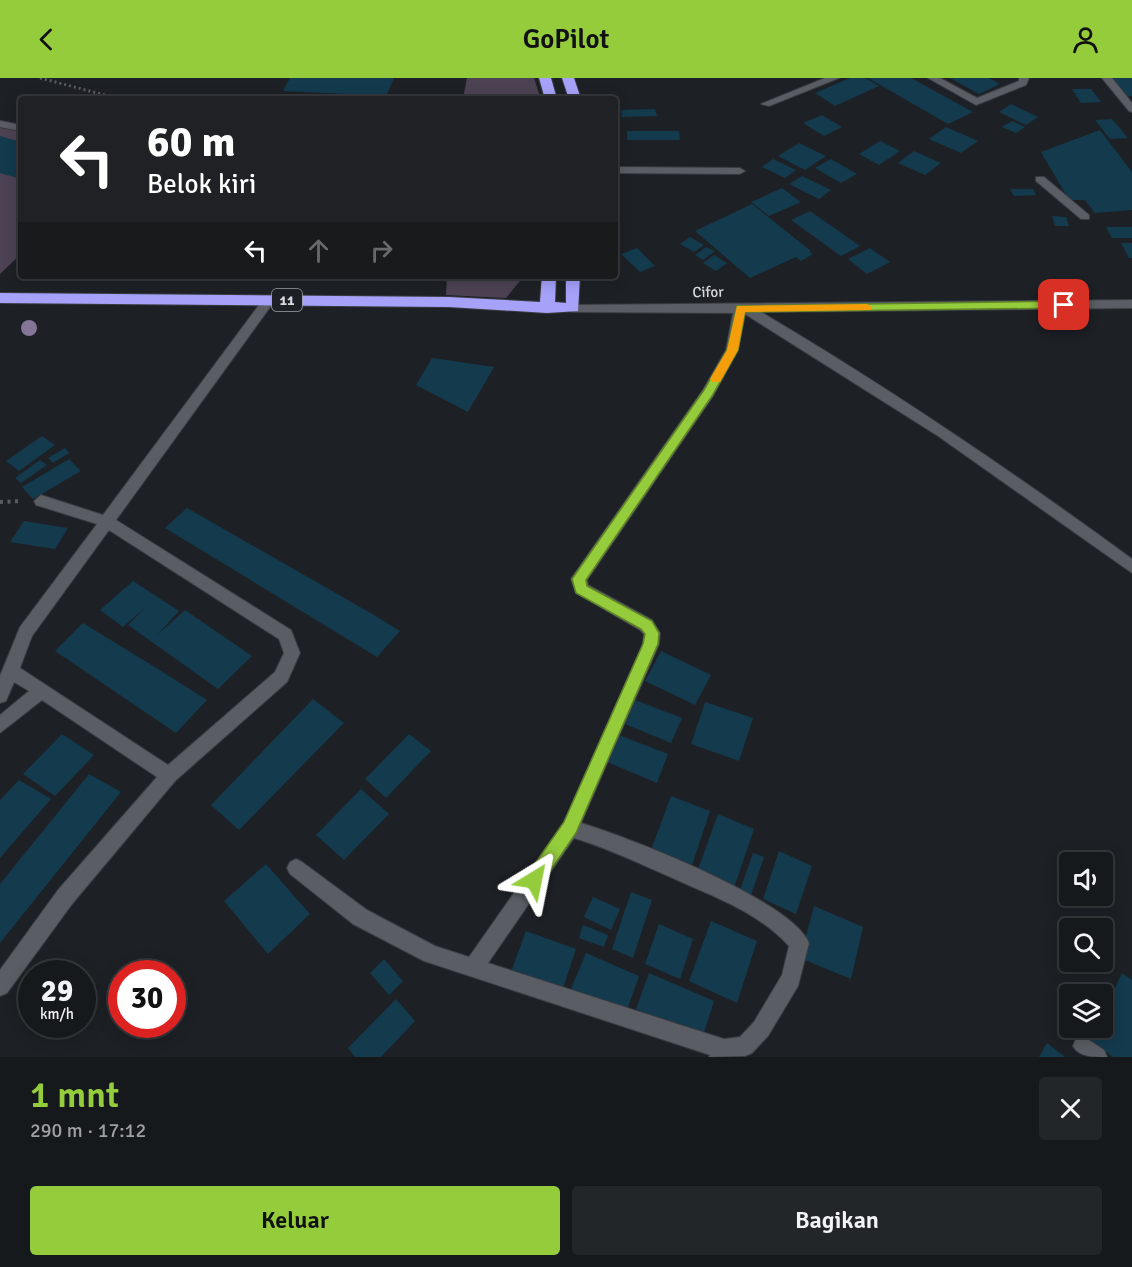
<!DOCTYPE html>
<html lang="id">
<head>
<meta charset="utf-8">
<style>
	:root { --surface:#16191c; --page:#232629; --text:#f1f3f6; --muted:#9ea0a3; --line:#35383b; --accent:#94cc3c }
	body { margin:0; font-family:Signika,sans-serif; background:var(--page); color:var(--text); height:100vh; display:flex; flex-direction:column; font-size:22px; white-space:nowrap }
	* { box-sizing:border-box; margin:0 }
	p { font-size:20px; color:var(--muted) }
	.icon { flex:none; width:33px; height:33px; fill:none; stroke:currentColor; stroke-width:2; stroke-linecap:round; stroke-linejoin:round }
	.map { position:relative; height:979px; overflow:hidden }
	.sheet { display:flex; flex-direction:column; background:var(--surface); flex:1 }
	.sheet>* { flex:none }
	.banner { position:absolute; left:18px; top:18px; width:600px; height:183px; border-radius:6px; box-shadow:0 3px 15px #0003,0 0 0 2px var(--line); background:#202124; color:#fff; overflow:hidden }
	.buttons { position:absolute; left:1059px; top:774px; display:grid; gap:12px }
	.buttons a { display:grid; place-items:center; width:54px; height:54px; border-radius:6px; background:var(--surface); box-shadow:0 3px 15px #0003,0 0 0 2px var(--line); font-size:30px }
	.speed { position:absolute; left:18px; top:882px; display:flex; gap:12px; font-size:30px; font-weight:700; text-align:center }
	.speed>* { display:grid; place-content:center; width:78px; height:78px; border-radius:50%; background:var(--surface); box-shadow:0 3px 15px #0003,0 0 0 2px var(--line); line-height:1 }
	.speed small { font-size:15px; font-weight:400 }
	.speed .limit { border:9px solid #d22; background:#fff; color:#111 }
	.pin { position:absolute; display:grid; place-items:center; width:51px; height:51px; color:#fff; margin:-26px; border-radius:12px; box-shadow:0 3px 9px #0006 }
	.me { position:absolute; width:66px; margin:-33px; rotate:35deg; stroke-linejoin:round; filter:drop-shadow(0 0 4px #0008) }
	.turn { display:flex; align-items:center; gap:21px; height:126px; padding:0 30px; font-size:27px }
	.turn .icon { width:78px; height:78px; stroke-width:2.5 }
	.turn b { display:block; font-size:42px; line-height:51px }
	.lanes { display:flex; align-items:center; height:57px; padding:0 30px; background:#0003; justify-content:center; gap:30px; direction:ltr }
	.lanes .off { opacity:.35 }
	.round { display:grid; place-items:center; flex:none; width:63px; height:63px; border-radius:6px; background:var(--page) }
	.overview { display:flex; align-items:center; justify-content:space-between; height:102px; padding:0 30px }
	h1 { font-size:36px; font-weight:600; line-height:45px; color:var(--accent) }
	.primary-button { display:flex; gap:12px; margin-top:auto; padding:12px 30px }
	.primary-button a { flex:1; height:69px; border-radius:6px; background:var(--accent); color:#111; font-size:24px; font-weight:600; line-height:69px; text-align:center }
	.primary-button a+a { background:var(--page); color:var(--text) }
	header { display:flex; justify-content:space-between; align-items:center; height:78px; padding:0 30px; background:var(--accent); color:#111; font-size:27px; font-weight:600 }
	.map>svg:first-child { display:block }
</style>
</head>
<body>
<header><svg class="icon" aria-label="back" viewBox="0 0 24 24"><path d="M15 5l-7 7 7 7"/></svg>GoPilot<svg class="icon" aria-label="person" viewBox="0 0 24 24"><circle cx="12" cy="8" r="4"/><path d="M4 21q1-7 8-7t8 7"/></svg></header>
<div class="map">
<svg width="1132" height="979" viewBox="0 0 1132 979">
	<rect width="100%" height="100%" fill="#1d2126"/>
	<path fill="#4c4254" d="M 467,0 L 534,0 L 540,19 L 463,21 Z
		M 0,42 L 21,46 L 21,176 L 0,196 Z
		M 447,198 L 524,198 L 506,220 L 446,217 Z"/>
	<path fill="#133a4d" d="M 290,0 L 394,0 L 386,18 L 283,13 Z
		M 850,0 L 865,0 L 879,8 L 835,28 L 815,15 Z
		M 868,0 L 911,0 L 973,34 L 948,46 Z
		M 950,0 L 989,0 L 1000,6 L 979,16 Z
		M 1111,0 L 1132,0 L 1132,18 L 1125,19 Z
		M 1072,11 L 1091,11 L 1101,24 L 1081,25 Z
		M 205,16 L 364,18 L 363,21 L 202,21 Z
		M 1011,26 L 1038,39 L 1026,47 L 999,34 Z
		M 655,31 L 657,38 L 622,39 L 621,32 Z
		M 822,37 L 842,49 L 824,58 L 803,45 Z
		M 1112,41 L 1128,60 L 1110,61 L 1095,42 Z
		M 1012,43 L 1025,49 L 1016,55 L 1002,49 Z
		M 946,49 L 978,63 L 961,75 L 929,61 Z
		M 1100,52 L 1132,94 L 1132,132 L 1095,135 L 1085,122 L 1069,122 L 1041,74 Z
		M 627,53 L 679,53 L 680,62 L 627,62 Z
		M 0,58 L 21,64 L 21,101 L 0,95 Z
		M 880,63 L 900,73 L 879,87 L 859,76 Z
		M 799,65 L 826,78 L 805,92 L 778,78 Z
		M 914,73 L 941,85 L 925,97 L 898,85 Z
		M 773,81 L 796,92 L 785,100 L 762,89 Z
		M 831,81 L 857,96 L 841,105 L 815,90 Z
		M 802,98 L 831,112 L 819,121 L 789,106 Z
		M 782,110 L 801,124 L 769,138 L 751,124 Z
		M 1010,111 L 1033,111 L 1036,117 L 1014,118 Z
		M 752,126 L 811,173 L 809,174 L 813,176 L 801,183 L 796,179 L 750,200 L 695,153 Z
		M 810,133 L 860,168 L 841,178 L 791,142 Z
		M 1052,138 L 1066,139 L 1069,148 L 1055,148 Z
		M 1106,149 L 1132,149 L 1132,160 L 1112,160 Z
		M 690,159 L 704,167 L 694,174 L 680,166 Z
		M 1121,165 L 1132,165 L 1132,180 L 1129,180 Z
		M 706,169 L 715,173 L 703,182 L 695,177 Z
		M 637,170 L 655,188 L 640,194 L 621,176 Z
		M 870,170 L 890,184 L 867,196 L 848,181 Z
		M 714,177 L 727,185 L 716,193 L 703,185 Z
		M 432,280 L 494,289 L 468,334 L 416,307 Z
		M 42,358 L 55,367 L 19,393 L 6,383 Z
		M 65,370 L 69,375 L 53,385 L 48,380 Z
		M 69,381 L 81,393 L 33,421 L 22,409 Z
		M 40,382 L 47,387 L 21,405 L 15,400 Z
		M 187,430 L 374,537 L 400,553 L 377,579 L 165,450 Z
		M 24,443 L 68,450 L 55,471 L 10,464 Z
		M 133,503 L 179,533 L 157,557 L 185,532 L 252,578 L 218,611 L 128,547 L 147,528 L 123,549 L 100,532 Z
		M 83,545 L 158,591 L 207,622 L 176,655 L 55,573 Z
		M 661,573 L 711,597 L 695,627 L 645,603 Z
		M 313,621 L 344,645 L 239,752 L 211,727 Z
		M 635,622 L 682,640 L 671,665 L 625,646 Z
		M 705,624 L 753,640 L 739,683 L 691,666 Z
		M 62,656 L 94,677 L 55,718 L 23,696 Z
		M 409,656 L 431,673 L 386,720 L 365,701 Z
		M 619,657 L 668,676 L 657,705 L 607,684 Z
		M 89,696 L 121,714 L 0,865 L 0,806 Z
		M 19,702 L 51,721 L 0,780 L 0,722 Z
		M 361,711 L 389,736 L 344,782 L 316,757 Z
		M 671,718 L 710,733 L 692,787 L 651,772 Z
		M 718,736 L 754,751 L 734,810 L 697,794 Z
		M 779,773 L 812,788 L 796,836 L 763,821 Z
		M 753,775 L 764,779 L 751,817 L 740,812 Z
		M 266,786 L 310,836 L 268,876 L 224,823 Z
		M 631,814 L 652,822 L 633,880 L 612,871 Z
		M 593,819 L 620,831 L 611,852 L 584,839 Z
		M 814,828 L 863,849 L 851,901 L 800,880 Z
		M 711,843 L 757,863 L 737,925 L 689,903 Z
		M 659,846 L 693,861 L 680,901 L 645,886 Z
		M 583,847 L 608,857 L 604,869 L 579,860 Z
		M 526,853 L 576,871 L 562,913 L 511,894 Z
		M 586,875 L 639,898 L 626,935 L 571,911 Z
		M 384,881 L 403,903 L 389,917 L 370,895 Z
		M 649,895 L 714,923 L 702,961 L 636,931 Z
		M 1122,895 L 1132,902 L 1132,979 L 1113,979 L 1091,963 L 1097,950 L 1102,950 L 1102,938 Z
		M 396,921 L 415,943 L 381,979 L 355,979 L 348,970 Z
		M 1047,965 L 1065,979 L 1039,979 Z"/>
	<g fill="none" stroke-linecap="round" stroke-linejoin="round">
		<defs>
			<path id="minor" d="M 825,0 L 839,0 L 769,28 L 761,26 Z
				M 928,0 L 940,0 L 977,20 L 1019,3 L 1019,0 L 1029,0 L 1026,7 L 976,27 Z
				M 1102,0 L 1112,0 L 1132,25 L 1132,34 L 1129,33 Z
				M 0,43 L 21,47 L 21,53 L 0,49 Z
				M 615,89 L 740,90 L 745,93 L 740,96 L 615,95 Z
				M 1036,99 L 1044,99 L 1089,137 L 1089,141 L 1081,141 L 1036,103 Z
				M 269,218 L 273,219 L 273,225 L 116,442 L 291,552 L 300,575 L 287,604 L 175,703 L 72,826 L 7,915 L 0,918 L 0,892 L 58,812 L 157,699 L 42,622 L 0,655 L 0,637 L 29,613 L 14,604 L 6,623 L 0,625 L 0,598 L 20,549 L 97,446 L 36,427 L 34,423 L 41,417 L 103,437 L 265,219 ZM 109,452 L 279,561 L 284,575 L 275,594 L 168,687 L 20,590 L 32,558 Z
				M 1132,222 L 1132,230 L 761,234 C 889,310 1012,393 1132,481 L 1132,495 L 938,358 L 745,236 L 738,272 L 713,318 L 587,502 L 588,507 L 652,542 L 660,555 L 659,566 L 581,745 C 628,759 791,822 809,865 L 798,908 L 768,958 L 752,975 L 745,978 L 709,979 L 710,977 L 424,883 L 353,846 L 290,796 L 287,790 L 290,784 L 296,781 L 302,784 L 367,832 L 435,868 L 469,879 L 564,744 L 643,566 L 644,556 L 640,552 L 576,515 L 571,501 L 703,312 L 726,272 L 733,235 L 573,234 L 569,233 L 569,227 ZM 574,760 C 610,771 643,787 677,802 C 717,820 759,835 789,868 L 782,897 L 754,944 L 740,959 L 724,961 L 488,885 Z
				M 1083,958 L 1104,972 L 1107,979 C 1093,979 1079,979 1073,968 L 1076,961 Z"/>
			<path id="highway" d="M 539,0 L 551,0 L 557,21 L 545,21 Z
				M 562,0 L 574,0 L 581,21 L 569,21 Z
				M 542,198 L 556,198 L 555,224 L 566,225 L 566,198 L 580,198 L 578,233 L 547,235 L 449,229 L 0,225 L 0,215 L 449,219 L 540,224 Z"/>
		</defs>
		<use href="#minor" stroke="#3a3c41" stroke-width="2"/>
		<use href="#highway" stroke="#3a3c41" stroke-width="2"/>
		<path stroke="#595c61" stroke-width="3" stroke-dasharray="2 3" stroke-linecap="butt" d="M 40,0 L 120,21"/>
		<path stroke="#595c61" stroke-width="4" stroke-dasharray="3 4.5" stroke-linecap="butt" d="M 0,424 L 22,423"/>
		<use href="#minor" fill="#5a5e64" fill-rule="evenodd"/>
		<use href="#highway" fill="#a6a2fa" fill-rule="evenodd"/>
	</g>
	<circle fill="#847495" cx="29" cy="250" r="8"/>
	<path fill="#94cc3c" stroke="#608527" stroke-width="1.5" d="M 1064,223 L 1069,227 L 1068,230 L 745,234 L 738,272 L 712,318 L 586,502 L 587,508 L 652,543 L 659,555 L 658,566 L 576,755 L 540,808 L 534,810 L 528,808 L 526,802 L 528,796 L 564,744 L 643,566 L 645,556 L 641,551 L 576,515 L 572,501 L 704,312 L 727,272 L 737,228 Z"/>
	<path fill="#f59e0b" d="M 867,226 L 872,229 L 871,232 L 745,234 L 738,272 L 720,304 L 712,304 L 710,301 L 727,272 L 737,228 Z"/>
	<g text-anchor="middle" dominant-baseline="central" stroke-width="4.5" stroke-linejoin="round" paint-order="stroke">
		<rect fill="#1d2126" stroke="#a0a2a7" stroke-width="1.5" x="272" y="211" width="30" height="22" rx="4.5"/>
		<g font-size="14" font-weight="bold" fill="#d8dade">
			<text x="287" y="222">11</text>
		</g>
		<g font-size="15" fill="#d8dade" stroke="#1d2126">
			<text transform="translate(708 214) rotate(-1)">Cifor</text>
		</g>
	</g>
</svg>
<div class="buttons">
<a><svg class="icon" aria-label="sound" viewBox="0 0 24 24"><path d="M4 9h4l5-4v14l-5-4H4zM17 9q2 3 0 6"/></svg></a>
<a><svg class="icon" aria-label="search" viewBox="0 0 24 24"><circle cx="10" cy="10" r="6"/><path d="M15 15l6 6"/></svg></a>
<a><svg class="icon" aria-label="layers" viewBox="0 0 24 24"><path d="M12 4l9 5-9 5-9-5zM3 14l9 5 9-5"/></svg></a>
</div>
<div class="speed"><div>29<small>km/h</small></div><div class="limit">30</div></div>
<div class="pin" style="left:1064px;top:227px;background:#d93025"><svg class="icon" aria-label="arrive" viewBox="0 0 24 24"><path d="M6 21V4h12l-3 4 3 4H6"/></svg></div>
<svg class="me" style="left:534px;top:802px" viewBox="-20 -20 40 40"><path d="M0-17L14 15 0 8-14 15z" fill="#94cc3c" stroke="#fff" stroke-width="4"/></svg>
<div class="banner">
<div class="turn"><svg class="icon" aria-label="left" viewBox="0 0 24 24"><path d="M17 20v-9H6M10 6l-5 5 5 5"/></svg><div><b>60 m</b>Belok kiri</div></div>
<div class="lanes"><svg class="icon" aria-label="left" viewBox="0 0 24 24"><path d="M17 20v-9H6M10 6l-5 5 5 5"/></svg><svg class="icon off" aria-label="ahead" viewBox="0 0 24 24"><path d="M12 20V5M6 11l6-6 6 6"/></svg><svg class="icon off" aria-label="right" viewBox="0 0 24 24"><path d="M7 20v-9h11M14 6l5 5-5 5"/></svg></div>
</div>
</div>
<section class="sheet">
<div class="overview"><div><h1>1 mnt</h1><p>290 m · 17:12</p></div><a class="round"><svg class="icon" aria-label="close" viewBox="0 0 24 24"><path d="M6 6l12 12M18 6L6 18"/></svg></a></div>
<div class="primary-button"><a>Keluar</a><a>Bagikan</a></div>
</section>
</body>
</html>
